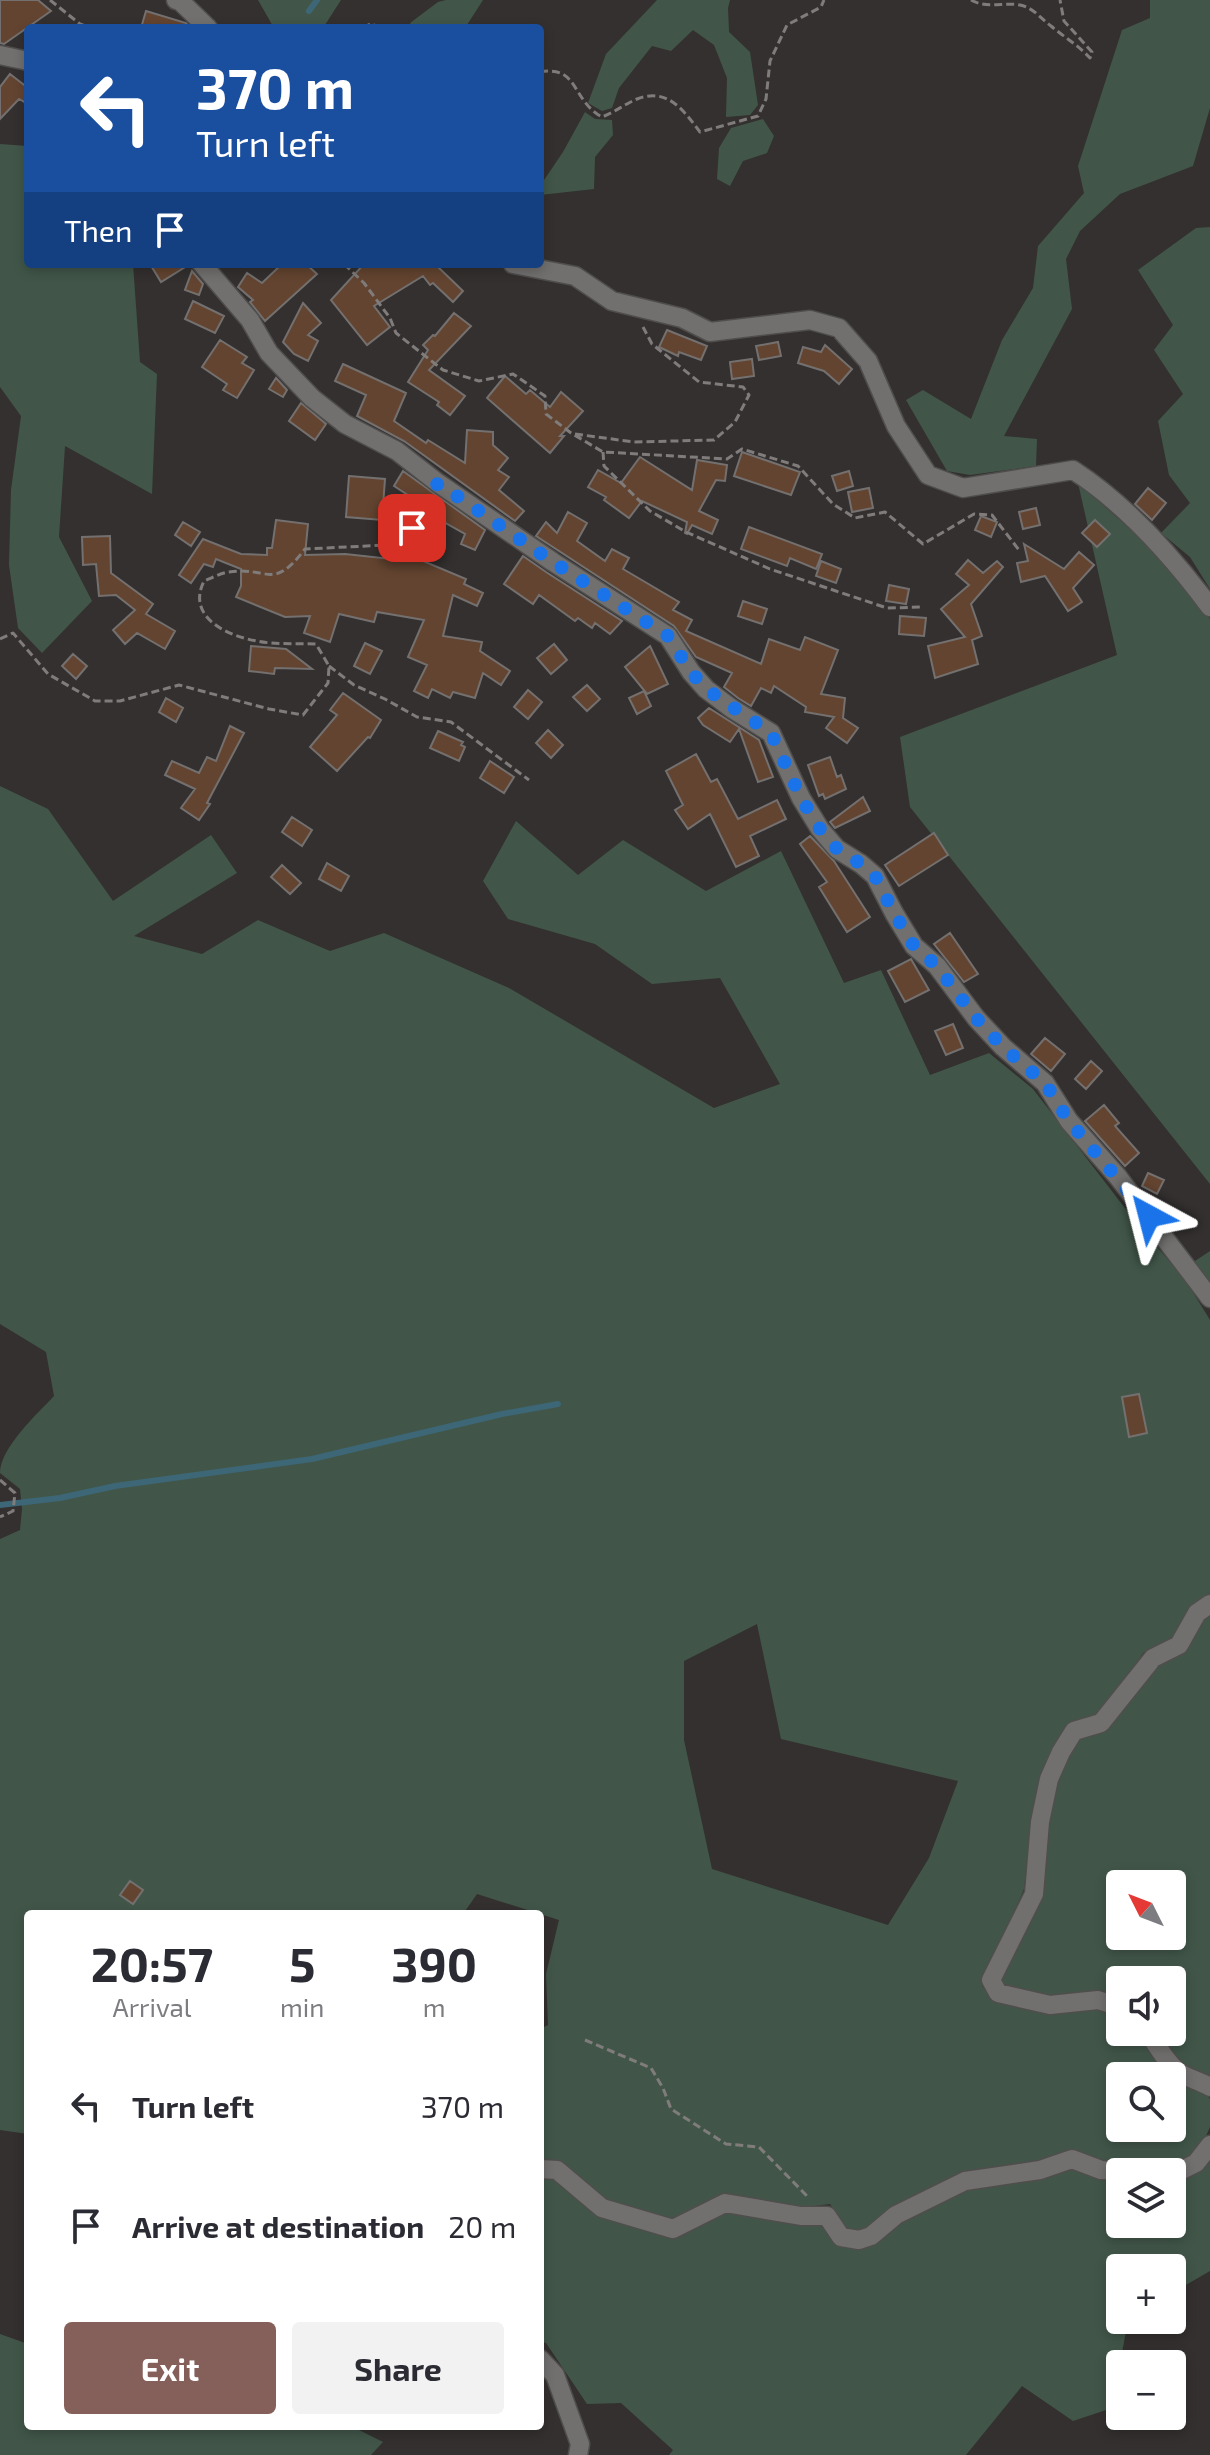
<!DOCTYPE html>
<html lang="en">
<head>
<meta charset="utf-8">
<style>
	:root { --surface:#fff; --page:#f2f2f3; --text:#2b2b33; --muted:#7c7c81; --accent:#855f5a }
	body { margin:0; font-family:"Exo 2",sans-serif; background:var(--page); color:var(--text); height:100vh; display:flex; flex-direction:column; font-size:30px; white-space:nowrap }
	* { box-sizing:border-box; margin:0 }
	p { font-size:26px; color:var(--muted) }
	.icon { flex:none; width:44px; height:44px; fill:none; stroke:currentColor; stroke-width:2; stroke-linecap:round; stroke-linejoin:round }
	.map { position:relative; flex:1; overflow:hidden }
	.sheet { position:absolute; left:24px; top:1910px; width:520px; height:520px; display:flex; flex-direction:column; background:var(--surface); border-radius:8px; box-shadow:0 4px 12px #0003 }
	.sheet>* { flex:none }
	.top-card { position:absolute; left:24px; top:24px; width:520px; height:244px; border-radius:8px; box-shadow:0 4px 12px #0003; background:#1a4fa0; color:#fff; overflow:hidden }
	.needle { width:52px; rotate:312deg }
	.buttons { position:absolute; left:1106px; top:1870px; display:grid; gap:16px }
	.buttons a { display:grid; place-items:center; width:80px; height:80px; border-radius:8px; background:var(--surface); box-shadow:0 4px 12px #0003; font-size:40px }
	.pin { position:absolute; display:grid; place-items:center; width:68px; height:68px; color:#fff; margin:-34px; border-radius:16px; box-shadow:0 4px 12px #0006 }
	.me { position:absolute; width:88px; margin:-44px; rotate:322deg; stroke-linejoin:round; filter:drop-shadow(0 0 6px #0008) }
	.turn { display:flex; align-items:center; gap:28px; height:168px; padding:0 40px; font-size:36px }
	.turn .icon { width:104px; height:104px; stroke-width:2.5 }
	.turn b { display:block; font-size:56px; line-height:68px }
	.then { display:flex; align-items:center; height:76px; padding:0 40px; background:#0003; gap:16px; font-size:30px }
	.eta { display:flex; justify-content:space-evenly; align-items:center; height:136px; text-align:center }
	.eta b { font-size:48px; font-weight:700; line-height:56px }
	.cta { display:flex; gap:16px; margin-top:auto; padding:16px 40px }
	.cta a { flex:1; height:92px; border-radius:8px; background:var(--accent); color:#fff; font-size:32px; font-weight:700; line-height:92px; text-align:center }
	.cta a+a { background:var(--page); color:var(--text) }
	ul { padding:0; list-style:none }
	li { display:flex; align-items:center; gap:24px; height:120px; padding:0 40px }
	li div { flex:1 }
	li b { display:block; font-size:30px }
	li em { font-style:normal }
	.map>svg:first-child { display:block }
</style>
</head>
<body>
<div class="map">
<svg width="1210" height="2455" viewBox="0 0 1210 2455">
	<rect width="100%" height="100%" fill="#33302f"/>
	<path fill="#415649" fill-rule="evenodd" d="M 258,0 L 341,0 L 323,28 L 274,28 Z
		M 446,0 L 483,0 L 465,28 L 414,28 L 410,23 L 438,2 Z
		M 657,0 L 730,0 L 728,8 L 729,32 L 750,52 L 758,105 L 750,115 L 726,117 L 727,78 L 714,45 L 693,30 L 671,51 L 652,46 L 619,88 L 612,108 L 602,111 L 588,103 L 606,54 Z
		M 1150,0 L 1210,0 L 1210,108 L 1193,166 L 1120,194 L 1080,231 L 1066,259 L 1072,309 L 1004,436 L 1037,439 L 1036,466 L 970,475 L 947,471 L 906,400 L 923,390 L 971,419 L 1002,340 L 1033,288 L 1038,246 L 1084,193 L 1078,166 L 1122,30 L 1150,18 Z
		M 585,112 L 595,119 L 612,120 L 613,135 L 595,157 L 594,189 L 540,195 L 540,186 L 563,152 Z
		M 763,119 L 774,136 L 767,153 L 743,161 L 730,186 L 717,179 L 719,148 L 731,128 Z
		M 0,144 L 28,146 L 28,264 L 133,264 L 140,362 L 157,374 L 152,494 L 65,446 L 59,537 L 92,601 L 42,653 L 18,628 L 9,565 L 11,490 L 21,416 L 0,387 Z
		M 1210,227 L 1210,589 L 1190,557 L 1161,533 L 1190,503 L 1169,475 L 1158,421 L 1183,394 L 1154,350 L 1173,325 L 1138,270 L 1196,228 Z
		M 1078,483 L 1176,570 L 1210,619 L 1210,1184 L 910,807 L 900,737 L 1117,655 Z
		M 0,786 L 48,809 L 113,901 L 211,835 L 237,873 L 134,936 L 202,954 L 258,920 L 330,951 L 384,933 L 509,988 L 714,1108 L 780,1084 L 720,978 L 652,984 L 595,944 L 508,919 L 483,881 L 516,821 L 578,875 L 623,840 L 706,891 L 781,851 L 844,983 L 881,970 L 930,1075 L 989,1053 L 1033,1089 L 1135,1221 L 1186,1281 L 1210,1320 L 1210,1594 L 1171,1644 L 1144,1652 L 1098,1717 L 1071,1723 L 1031,1822 L 1024,1889 L 982,1986 L 995,2002 L 1057,2012 L 1106,2008 L 1120,2018 L 1120,2032 L 1134,2032 L 1160,2065 L 1199,2086 L 1210,2099 L 1210,2127 L 1206,2136 L 1191,2156 L 1170,2165 L 1104,2161 L 1069,2152 L 1039,2164 L 999,2172 L 961,2172 L 892,2209 L 868,2232 L 847,2230 L 830,2204 L 797,2208 L 724,2196 L 672,2220 L 607,2200 L 558,2166 L 540,2164 L 540,2029 L 548,2025 L 546,1974 L 559,1920 L 477,1894 L 463,1914 L 28,1914 L 28,2134 L 0,2130 L 0,1539 L 20,1530 L 22,1509 L 20,1489 L 0,1473 C 0,1448 38,1413 54,1396 L 46,1352 L 0,1324 ZM 757,1624 L 781,1739 L 958,1781 L 929,1858 L 888,1925 L 712,1869 L 684,1740 L 684,1661 ZM 1120,2076 L 1172,2076 L 1172,2128 L 1120,2128 Z
		M 1210,1251 L 1210,1289 L 1192,1263 Z
		M 1210,1607 L 1210,2080 L 1179,2067 L 1152,2032 L 1172,2032 L 1172,1980 L 1120,1980 L 1120,2002 L 1046,1998 L 1005,1989 L 999,1981 L 1043,1892 L 1045,1822 L 1067,1750 ZM 1120,1884 L 1172,1884 L 1172,1936 L 1120,1936 Z
		M 1210,2156 L 1210,2271 L 1172,2293 L 1172,2268 L 1120,2268 L 1120,2320 L 1128,2320 L 1112,2408 L 1073,2421 L 1022,2386 L 966,2455 L 669,2455 L 673,2450 L 621,2403 L 587,2404 L 546,2343 L 540,2341 L 540,2174 L 558,2175 L 601,2213 L 675,2235 L 728,2209 L 826,2224 L 838,2242 L 904,2218 L 969,2186 L 1075,2166 L 1120,2174 L 1120,2224 L 1172,2224 L 1172,2177 Z
		M 0,2334 L 28,2344 L 28,2426 L 351,2426 L 383,2442 L 371,2455 L 0,2455 Z"/>
	<g fill="none" stroke-linecap="round" stroke-linejoin="round">
		<path stroke="#3d6776" stroke-width="6" d="M 309,11 L 317,0
			M 0,1505 L 60,1498 L 115,1486 L 312,1459 L 502,1414 L 558,1404"/>
	</g>
	<path fill="#634430" stroke="#73706f" stroke-width="2" d="M 0,0 L 38,0 L 51,11 L 4,44 L 0,43 Z
		M 146,11 L 186,23 L 190,28 L 141,28 Z
		M 10,74 L 28,88 L 28,104 L 19,99 L 0,119 L 0,87 Z
		M 150,264 L 190,264 L 161,282 Z
		M 282,264 L 306,264 L 317,274 L 265,321 L 250,302 L 253,300 L 238,287 L 247,273 L 262,283 Z
		M 364,264 L 443,264 L 438,267 L 463,291 L 453,302 L 433,283 L 430,285 L 423,276 L 374,306 L 390,327 L 367,345 L 331,300 Z
		M 192,271 L 203,284 L 199,295 L 185,290 Z
		M 193,301 L 224,316 L 215,333 L 185,319 Z
		M 303,303 L 321,323 L 308,335 L 318,341 L 308,361 L 294,354 L 283,342 Z
		M 454,313 L 471,326 L 429,370 L 465,396 L 450,415 L 437,405 L 439,402 L 408,382 L 428,350 L 423,345 L 433,335 L 435,336 Z
		M 667,330 L 707,346 L 701,360 L 679,352 L 678,356 L 659,347 Z
		M 220,340 L 247,357 L 242,363 L 254,370 L 237,398 L 223,390 L 227,384 L 202,367 Z
		M 778,342 L 781,356 L 759,360 L 756,346 Z
		M 825,345 L 852,369 L 839,384 L 824,371 L 798,363 L 803,347 L 821,352 Z
		M 752,359 L 754,376 L 732,379 L 730,362 Z
		M 343,364 L 406,393 L 394,421 L 426,443 L 428,440 L 465,463 L 467,430 L 493,432 L 493,445 L 508,458 L 498,470 L 509,477 L 499,490 L 524,511 L 515,521 L 404,441 L 357,416 L 366,395 L 335,381 Z
		M 505,376 L 526,394 L 530,390 L 550,407 L 561,392 L 583,411 L 560,436 L 564,436 L 550,453 L 487,398 Z
		M 276,378 L 287,390 L 283,397 L 269,389 Z
		M 301,403 L 326,424 L 315,440 L 289,421 Z
		M 742,452 L 800,472 L 791,495 L 734,476 Z
		M 640,457 L 692,490 L 697,460 L 727,465 L 725,481 L 716,480 L 699,511 L 718,520 L 712,534 L 692,525 L 687,534 L 685,533 L 687,522 L 642,501 L 629,518 L 604,500 L 606,497 L 588,487 L 598,470 L 621,483 Z
		M 403,471 L 485,530 L 475,550 L 461,544 L 465,534 L 426,512 L 428,508 L 394,486 Z
		M 849,471 L 853,486 L 837,491 L 832,476 Z
		M 349,476 L 385,479 L 382,520 L 346,517 Z
		M 869,488 L 873,508 L 852,512 L 848,492 Z
		M 1148,488 L 1166,503 L 1152,520 L 1135,504 Z
		M 1036,508 L 1040,525 L 1023,529 L 1019,512 Z
		M 568,512 L 587,523 L 577,541 L 605,561 L 612,549 L 629,558 L 623,569 L 679,602 L 673,610 L 692,620 L 686,631 L 761,664 L 769,639 L 800,650 L 805,637 L 838,650 L 821,694 L 845,698 L 843,718 L 858,728 L 847,743 L 826,728 L 834,717 L 805,712 L 806,707 L 774,686 L 771,693 L 761,688 L 751,706 L 738,698 L 724,687 L 732,673 L 696,657 L 674,626 L 536,536 L 546,522 L 557,533 Z
		M 981,516 L 997,522 L 991,537 L 975,530 Z
		M 276,520 L 308,524 L 305,555 L 345,554 L 391,559 L 395,545 L 413,550 L 411,556 L 466,579 L 464,584 L 483,593 L 477,606 L 453,595 L 443,636 L 482,642 L 480,651 L 510,671 L 501,685 L 483,673 L 475,698 L 453,692 L 450,698 L 432,689 L 428,698 L 414,691 L 427,665 L 408,657 L 424,620 L 377,612 L 374,622 L 339,614 L 330,642 L 304,633 L 310,616 L 285,617 L 236,597 L 241,586 L 241,569 L 216,559 L 213,567 L 204,564 L 191,583 L 179,575 L 203,539 L 241,554 L 267,555 L 267,548 L 272,548 Z
		M 1095,520 L 1110,534 L 1097,547 L 1082,533 Z
		M 183,522 L 200,532 L 191,546 L 175,535 Z
		M 749,527 L 822,554 L 816,569 L 790,558 L 787,566 L 741,549 Z
		M 110,536 L 111,573 L 153,604 L 146,614 L 175,631 L 165,649 L 137,633 L 125,644 L 113,630 L 135,610 L 116,595 L 99,596 L 96,564 L 83,565 L 82,537 Z
		M 1024,544 L 1064,569 L 1079,552 L 1094,565 L 1073,588 L 1082,602 L 1068,611 L 1045,576 L 1021,582 L 1017,563 L 1028,561 Z
		M 523,556 L 546,572 L 622,621 L 610,634 L 595,623 L 592,628 L 578,618 L 575,621 L 539,595 L 533,604 L 504,584 Z
		M 968,560 L 983,573 L 997,561 L 1003,567 L 971,604 L 982,636 L 972,640 L 978,664 L 935,678 L 928,646 L 965,637 L 941,609 L 969,585 L 956,574 Z
		M 821,561 L 841,569 L 836,583 L 816,576 Z
		M 889,585 L 909,589 L 906,604 L 886,601 Z
		M 743,601 L 767,609 L 762,624 L 738,616 Z
		M 900,616 L 926,618 L 924,636 L 899,634 Z
		M 365,643 L 382,651 L 370,674 L 354,666 Z
		M 554,644 L 567,660 L 551,674 L 537,658 Z
		M 251,646 L 286,649 L 312,669 L 275,668 L 274,674 L 249,671 Z
		M 650,646 L 668,684 L 647,694 L 625,667 Z
		M 73,654 L 87,666 L 76,679 L 62,666 Z
		M 587,685 L 600,699 L 587,711 L 573,697 Z
		M 528,690 L 542,702 L 528,719 L 514,707 Z
		M 644,691 L 651,706 L 637,714 L 629,698 Z
		M 343,693 L 381,720 L 370,738 L 368,737 L 337,771 L 310,747 L 337,715 L 330,710 Z
		M 166,698 L 183,708 L 176,722 L 159,712 Z
		M 709,708 L 759,740 L 773,777 L 758,782 L 739,729 L 730,742 L 703,725 L 698,718 Z
		M 230,726 L 244,733 L 207,803 L 210,804 L 199,820 L 181,808 L 195,789 L 165,775 L 172,761 L 199,773 L 207,757 L 216,761 Z
		M 548,730 L 563,745 L 551,758 L 536,743 Z
		M 438,731 L 463,742 L 461,745 L 465,747 L 459,761 L 430,748 Z
		M 696,754 L 711,782 L 717,779 L 738,819 L 777,800 L 786,819 L 750,836 L 759,856 L 736,867 L 710,814 L 688,829 L 675,810 L 683,805 L 666,771 Z
		M 830,757 L 837,777 L 841,775 L 846,789 L 825,799 L 823,794 L 819,796 L 808,765 Z
		M 490,761 L 514,777 L 504,793 L 480,778 Z
		M 863,797 L 870,811 L 835,828 L 830,822 Z
		M 292,817 L 312,830 L 302,846 L 282,832 Z
		M 934,833 L 948,855 L 899,886 L 885,865 Z
		M 810,836 L 834,861 L 870,917 L 847,932 L 819,887 L 827,882 L 800,844 Z
		M 327,863 L 349,876 L 341,891 L 319,879 Z
		M 282,865 L 301,883 L 290,894 L 271,877 Z
		M 950,933 L 978,974 L 964,982 L 934,944 Z
		M 911,959 L 929,990 L 905,1002 L 888,971 Z
		M 953,1024 L 963,1048 L 946,1055 L 935,1031 Z
		M 1045,1038 L 1065,1054 L 1051,1071 L 1031,1054 Z
		M 1091,1061 L 1102,1071 L 1086,1089 L 1075,1079 Z
		M 1104,1105 L 1119,1123 L 1115,1126 L 1139,1153 L 1125,1166 L 1085,1121 Z
		M 1148,1173 L 1164,1180 L 1157,1194 L 1142,1186 Z
		M 1139,1394 L 1147,1433 L 1129,1437 L 1122,1397 Z
		M 130,1881 L 143,1890 L 133,1904 L 120,1895 Z"/>
	<g fill="none" stroke-linecap="round" stroke-linejoin="round">
		<defs>
			<path id="minor" d="M 176,0 L 180,1 L 208,28
				M 0,55 L 28,61
				M 202,264 L 250,320 L 269,353 L 312,398 L 345,424 L 397,451 L 438,483 L 553,562 L 668,636 L 691,672 L 706,689 L 731,708 L 771,733 L 801,798 L 820,829 L 837,849 L 861,864 L 875,876 L 894,913 L 914,946 L 937,966 L 976,1018 L 1003,1047 L 1045,1083 L 1069,1121 L 1118,1177 L 1210,1298
				M 513,264 L 575,276 L 612,301 L 682,318 L 710,332 L 810,320 L 839,328 L 868,361 L 896,426 L 928,475 L 963,488 L 1073,470 C 1127,505 1172,556 1210,607
				M 1120,2007 L 1098,2000 L 1050,2005 L 998,1993 L 991,1980 L 1034,1894 L 1040,1822 L 1049,1779 L 1061,1752 L 1074,1731 L 1101,1723 L 1153,1658 L 1179,1645 L 1197,1613 L 1210,1604
				M 1147,2032 C 1157,2044 1163,2058 1175,2069 C 1184,2078 1199,2080 1210,2087
				M 540,2169 L 557,2170 L 602,2208 L 673,2229 L 725,2203 L 801,2216 L 827,2216 L 841,2237 L 859,2240 L 871,2236 L 896,2215 L 965,2181 L 1040,2170 L 1072,2159 L 1101,2170 L 1149,2172
				M 1172,2175 L 1196,2163 L 1210,2145
				M 540,2359 L 555,2375 L 580,2444 L 578,2455"/>
		</defs>
		<use href="#minor" stroke="#504e4d" stroke-width="21"/>
		<path stroke="#7f7c7b" stroke-width="3" stroke-dasharray="8 4" stroke-linecap="butt" d="M 50,0 L 80,24 L 91,28
			M 971,0 C 987,9 1003,2 1020,5 C 1034,8 1040,18 1051,26 C 1064,37 1078,45 1090,58 L 1092,52 L 1064,21 L 1060,0
			M 363,28 L 372,23 L 377,28
			M 540,72 C 579,65 571,100 602,117 C 615,112 625,104 637,99 C 668,87 684,111 700,132 L 758,116 L 766,99 L 770,61 L 787,25 L 821,7 L 824,0
			M 344,264 L 364,283 L 390,318 L 396,333 L 443,370 L 479,381 L 513,374 L 545,396 L 546,414 L 571,433 L 603,452 L 727,459 L 742,449 L 798,466 L 833,504 L 855,518 L 885,512 L 923,544 L 974,514 L 992,515 L 1019,550
			M 575,434 L 634,442 L 714,440 L 735,422 L 749,395 L 743,387 L 699,382 L 652,344 L 643,327
			M 603,452 L 604,466 L 650,511 L 686,532 L 770,569 L 887,608 L 922,607
			M 0,639 L 13,633 L 48,674 L 95,701 L 120,701 L 179,685 L 269,709 L 303,715 L 328,683 L 329,666 L 316,644 C 297,643 276,645 257,641 C 227,636 186,617 204,581 C 212,578 221,573 229,572 C 269,566 272,592 305,549 L 387,545 L 412,528 L 428,500
			M 329,666 L 354,685 L 385,699 L 417,717 L 451,722 L 529,780
			M 0,1480 L 15,1493 L 13,1511 L 0,1517
			M 585,2040 L 651,2068 L 663,2088 L 671,2109 L 726,2144 L 759,2147 L 807,2196"/>
		<use href="#minor" stroke="#71706f" stroke-width="18"/>
	</g>
	<g fill="none" stroke-linecap="round" stroke-linejoin="round">
		<path stroke="#1a73e8" stroke-width="14" stroke-dasharray="0 25.2" d="M 412,528 L 438,483 L 553,562 L 668,636 L 691,672 L 706,689 L 771,733 L 801,798 L 820,829 L 837,849 L 861,864 L 875,876 L 894,913 L 914,946 L 937,966 L 976,1018 L 1003,1047 L 1045,1083 L 1069,1121 L 1149,1216"/>
	</g>
</svg>
<div class="buttons">
<a><svg class="needle" viewBox="-14 -14 28 28"><path d="M0-13l5 13h-10z" fill="#e53935"/><path d="M0 13l5-13h-10z" fill="#7c7c81"/></svg></a>
<a><svg class="icon" aria-label="sound" viewBox="0 0 24 24"><path d="M4 9h4l5-4v14l-5-4H4zM17 9q2 3 0 6"/></svg></a>
<a><svg class="icon" aria-label="search" viewBox="0 0 24 24"><circle cx="10" cy="10" r="6"/><path d="M15 15l6 6"/></svg></a>
<a><svg class="icon" aria-label="layers" viewBox="0 0 24 24"><path d="M12 4l9 5-9 5-9-5zM3 14l9 5 9-5"/></svg></a>
<a>+</a>
<a>−</a>
</div>
<div class="pin" style="left:412px;top:528px;background:#d93025"><svg class="icon" aria-label="arrive" viewBox="0 0 24 24"><path d="M6 21V4h12l-3 4 3 4H6"/></svg></div>
<svg class="me" style="left:1149px;top:1216px" viewBox="-20 -20 40 40"><path d="M0-17L14 15 0 8-14 15z" fill="#1a73e8" stroke="#fff" stroke-width="4"/></svg>
<div class="top-card">
<div class="turn"><svg class="icon" aria-label="left" viewBox="0 0 24 24"><path d="M17 20v-9H6M10 6l-5 5 5 5"/></svg><div><b>370 m</b>Turn left</div></div>
<div class="then">Then<svg class="icon" aria-label="arrive" viewBox="0 0 24 24"><path d="M6 21V4h12l-3 4 3 4H6"/></svg></div>
</div>
<section class="sheet">
<div class="eta">
<div><b>20:57</b><p>Arrival</p></div>
<div><b>5</b><p>min</p></div>
<div><b>390</b><p>m</p></div>
</div>
<ul>
<li><svg class="icon" aria-label="left" viewBox="0 0 24 24"><path d="M17 20v-9H6M10 6l-5 5 5 5"/></svg><div><b>Turn left</b></div><em>370 m</em></li>
<li><svg class="icon" aria-label="arrive" viewBox="0 0 24 24"><path d="M6 21V4h12l-3 4 3 4H6"/></svg><div><b>Arrive at destination</b></div><em>20 m</em></li>
</ul>
<div class="cta"><a>Exit</a><a>Share</a></div>
</section>
</div>
</body>
</html>
